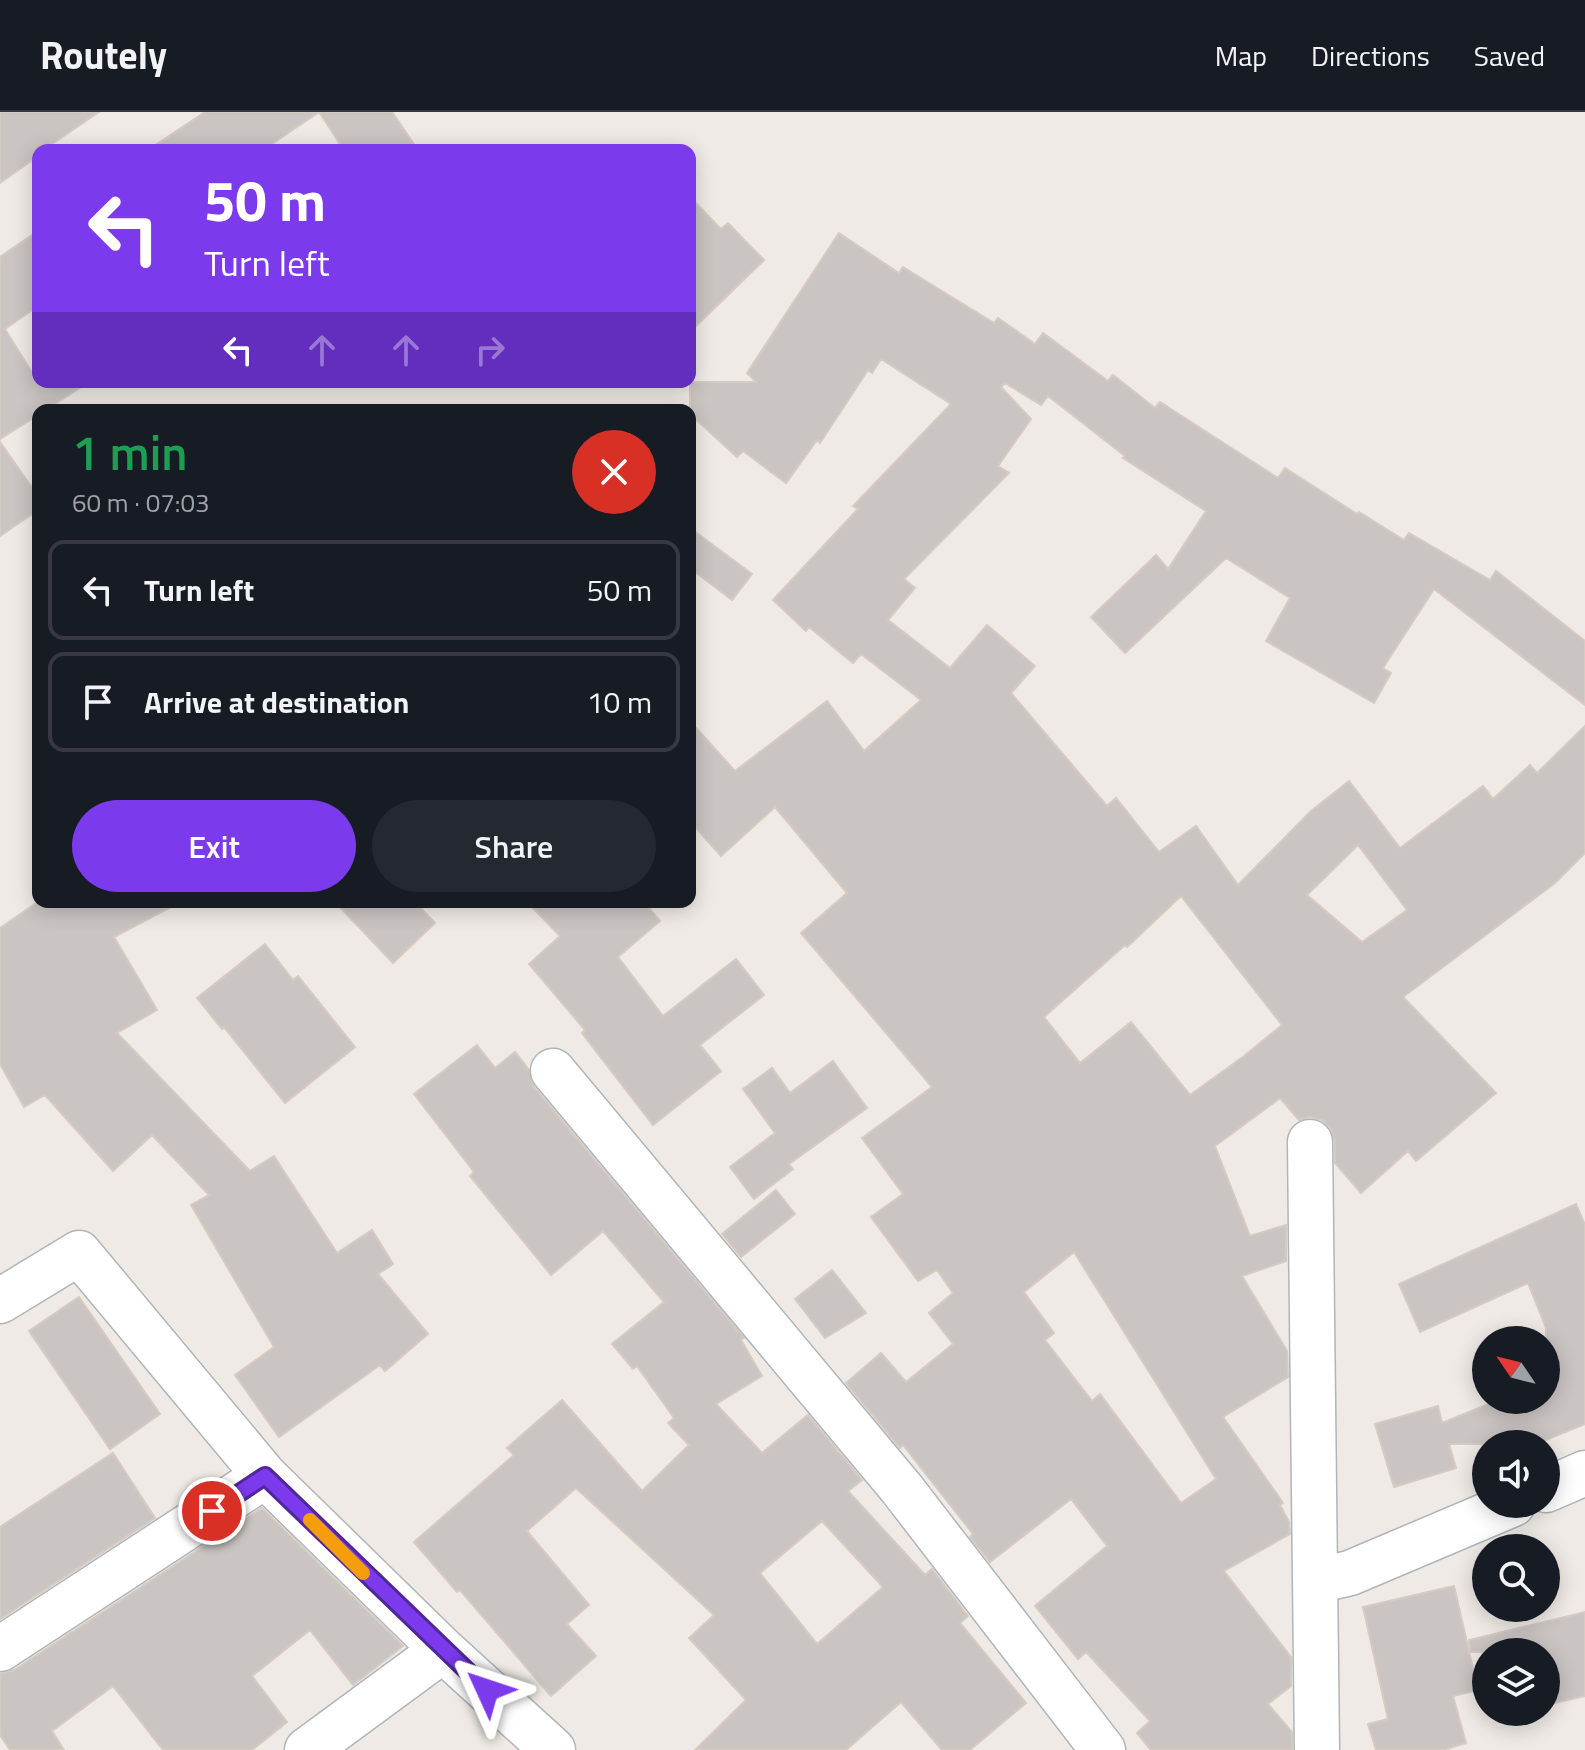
<!DOCTYPE html>
<html lang="en">
<head>
<meta charset="utf-8">
<style>
	:root { --surface:#171b24; --page:#242831; --text:#f1f3f6; --muted:#9ea1a6; --line:#363941; --accent:#7c3aed }
	body { margin:0; font-family:"Titillium Web",sans-serif; background:var(--page); color:var(--text); height:100vh; display:flex; flex-direction:column; font-size:30px; white-space:nowrap }
	* { box-sizing:border-box; margin:0 }
	p { font-size:26px; color:var(--muted) }
	.icon { flex:none; width:44px; height:44px; fill:none; stroke:currentColor; stroke-width:2; stroke-linecap:round; stroke-linejoin:round }
	.map { position:relative; flex:1; overflow:hidden }
	.sheet { position:absolute; left:32px; top:292px; width:664px; height:504px; display:flex; flex-direction:column; background:var(--surface); border-radius:16px; box-shadow:0 4px 20px #0003 }
	.sheet>* { flex:none }
	.guide { position:absolute; left:32px; top:32px; width:664px; height:244px; border-radius:16px; box-shadow:0 4px 20px #0003; background:#7c3aed; color:#fff; overflow:hidden }
	.needle { width:52px; rotate:305deg }
	.fabs { position:absolute; left:1472px; top:1214px; display:grid; gap:16px }
	.fabs a { display:grid; place-items:center; width:88px; height:88px; border-radius:50%; background:var(--surface); box-shadow:0 4px 20px #0003; font-size:40px }
	.pin { position:absolute; display:grid; place-items:center; width:68px; height:68px; color:#fff; margin:-34px; border:4px solid #fff; border-radius:50%; box-shadow:0 2px 8px #0007 }
	.me { position:absolute; width:88px; margin:-44px; rotate:312deg; stroke-linejoin:round; filter:drop-shadow(0 0 6px #0008) }
	.turn { display:flex; align-items:center; gap:28px; height:168px; padding:0 40px; font-size:36px }
	.turn .icon { width:104px; height:104px; stroke-width:2.5 }
	.turn b { display:block; font-size:56px; line-height:68px }
	.lanes { display:flex; align-items:center; height:76px; padding:0 40px; background:#0003; justify-content:center; gap:40px; direction:ltr }
	.lanes .off { opacity:.35 }
	.round { display:grid; place-items:center; flex:none; width:84px; height:84px; border-radius:42px; background:var(--page) }
	.overview { display:flex; align-items:center; justify-content:space-between; height:136px; padding:0 40px }
	h1 { font-size:48px; font-weight:600; line-height:60px; color:#1e9e55 }
	.cta { display:flex; gap:16px; margin-top:auto; padding:16px 40px }
	.cta a { flex:1; height:92px; border-radius:48px; background:var(--accent); color:#fff; font-size:32px; font-weight:600; line-height:92px; text-align:center }
	.cta a+a { background:var(--page); color:var(--text) }
	ul { padding:0; list-style:none }
	li { display:flex; align-items:center; gap:24px; height:100px; margin:0 16px 12px; padding:0 24px; border:4px solid var(--line); border-radius:16px }
	li div { flex:1 }
	li b { display:block; font-size:30px }
	li em { font-style:normal }
	header { display:flex; align-items:center; gap:48px; box-sizing:border-box; height:112px; padding:0 40px; background:var(--surface); border-bottom:2px solid var(--line) }
	header strong { font-size:38px }
	nav { display:flex; gap:44px; margin-inline-start:auto; font-size:28px }
	.map>svg:first-child { display:block }
</style>
</head>
<body>
<header>
<strong>Routely</strong>
<nav><a>Map</a><a>Directions</a><a>Saved</a></nav>
</header>
<div class="map">
<svg width="1585" height="1638" viewBox="0 0 1585 1638">
	<rect width="100%" height="100%" fill="#efeae5"/>
	<path fill="#cac5c2" stroke="#d4cbc3" stroke-width="2" fill-rule="evenodd" d="M 0,0 L 99,0 L 43,38 L 38,38 L 38,44 L 0,71 Z
		M 205,0 L 392,0 L 418,38 L 344,38 L 319,0 L 263,38 L 148,38 Z
		M 690,85 L 721,117 L 728,111 L 764,148 L 690,220 Z
		M 38,119 L 38,194 L 5,217 L 38,270 L 89,270 L 45,298 L 38,298 L 38,303 L 0,327 L 0,145 Z
		M 839,121 L 899,161 L 903,155 L 994,211 L 998,206 L 1035,232 L 1043,221 L 1108,269 L 1113,263 L 1155,296 L 1160,290 L 1278,366 L 1285,356 L 1357,402 L 1359,400 L 1404,428 L 1409,421 L 1490,468 L 1496,459 L 1585,529 L 1585,593 L 1434,477 L 1383,556 L 1391,561 L 1374,591 L 1266,529 L 1290,486 L 1226,446 L 1125,541 L 1091,505 L 1156,443 L 1168,457 L 1206,399 L 1123,346 L 1125,344 L 1048,284 L 1041,293 L 1005,271 L 1001,275 L 1031,307 L 998,354 L 1009,361 L 904,467 L 915,476 L 888,508 L 950,556 L 987,513 L 1035,554 L 1011,581 L 1107,694 L 1116,686 L 1159,740 L 1196,714 L 1238,773 L 1310,700 L 1349,669 L 1400,736 L 1483,674 L 1493,687 L 1530,653 L 1537,661 L 1585,614 L 1585,741 L 1555,771 L 1403,885 L 1496,981 L 1416,1049 L 1408,1039 L 1361,1081 L 1335,1051 L 1335,1030 L 1331,1017 L 1322,1008 L 1310,1005 L 1299,1008 L 1280,986 L 1215,1034 L 1250,1124 L 1286,1113 L 1286,1149 L 1242,1164 L 1287,1239 L 1288,1265 L 1223,1305 L 1283,1391 L 1280,1393 L 1289,1410 L 1290,1422 L 1224,1459 L 1291,1545 L 1291,1574 L 1268,1592 L 1292,1620 L 1292,1638 L 1151,1638 L 1137,1621 L 1150,1609 L 1086,1540 L 1078,1547 L 1035,1494 L 1107,1434 L 1071,1387 L 990,1450 L 970,1425 L 973,1422 L 903,1333 L 900,1336 L 846,1271 L 881,1241 L 906,1270 L 953,1232 L 929,1201 L 953,1181 L 937,1158 L 918,1169 L 871,1105 L 903,1082 L 862,1026 L 932,975 L 801,821 L 847,781 L 775,695 L 721,744 L 690,709 L 690,609 L 735,659 L 827,589 L 864,639 L 921,588 L 861,542 L 853,551 L 809,515 L 806,519 L 773,488 L 858,397 L 853,394 L 951,292 L 881,247 L 872,261 L 868,258 L 820,331 L 817,328 L 786,371 L 743,339 L 737,345 L 690,302 L 690,270 L 756,270 L 747,261 ZM 1358,733 L 1407,798 L 1362,830 L 1307,783 ZM 1181,784 L 1282,913 L 1244,944 L 1190,983 L 1131,910 L 1080,951 L 1044,905 L 1125,833 L 1127,835 ZM 1074,1140 L 1216,1367 L 1181,1391 L 1100,1282 L 1092,1289 L 1045,1228 L 1054,1221 L 1024,1180 Z
		M 0,330 L 38,384 L 38,398 L 0,424 Z
		M 690,416 L 752,462 L 732,488 L 690,456 Z
		M 38,790 L 180,790 L 114,825 L 157,898 L 117,921 L 250,1059 L 274,1044 L 337,1141 L 372,1118 L 393,1152 L 378,1162 L 428,1222 L 385,1259 L 380,1253 L 279,1325 L 235,1263 L 274,1235 L 191,1093 L 209,1083 L 152,1023 L 113,1059 L 45,983 L 24,995 L 0,952 L 0,816 Z
		M 335,790 L 415,790 L 435,811 L 393,851 Z
		M 527,790 L 644,790 L 660,809 L 618,845 L 663,904 L 736,847 L 764,883 L 700,933 L 721,959 L 653,1013 L 582,921 L 585,918 L 529,852 L 560,824 Z
		M 265,832 L 293,868 L 298,864 L 355,935 L 285,991 L 224,915 L 222,917 L 197,886 Z
		M 477,933 L 495,956 L 515,940 L 529,958 L 534,975 L 744,1226 L 741,1228 L 762,1264 L 716,1292 L 762,1341 L 808,1303 L 862,1368 L 848,1379 L 925,1463 L 932,1457 L 968,1504 L 960,1511 L 1026,1591 L 970,1638 L 942,1638 L 901,1590 L 846,1638 L 695,1638 L 746,1588 L 689,1526 L 714,1503 L 576,1376 L 527,1419 L 589,1493 L 567,1512 L 596,1544 L 551,1584 L 460,1478 L 457,1480 L 414,1430 L 514,1343 L 507,1336 L 562,1288 L 642,1379 L 689,1333 L 668,1311 L 674,1306 L 637,1254 L 633,1257 L 612,1232 L 664,1190 L 603,1119 L 551,1163 L 470,1064 L 474,1060 L 414,982 ZM 822,1409 L 883,1475 L 817,1532 L 760,1461 Z
		M 833,949 L 867,996 L 789,1052 L 793,1057 L 754,1087 L 730,1055 L 775,1021 L 743,977 L 772,956 L 790,981 Z
		M 776,1078 L 795,1102 L 741,1145 L 722,1122 Z
		M 1576,1092 L 1585,1113 L 1585,1312 L 1536,1332 L 1449,1332 L 1456,1356 L 1394,1375 L 1375,1312 L 1438,1294 L 1442,1311 L 1498,1288 L 1546,1288 L 1546,1216 L 1528,1171 L 1420,1220 L 1399,1172 Z
		M 832,1158 L 866,1201 L 825,1226 L 795,1187 Z
		M 79,1185 L 160,1302 L 110,1337 L 29,1219 Z
		M 113,1341 L 155,1406 L 0,1507 L 0,1415 Z
		M 262,1396 L 403,1534 L 353,1573 L 310,1518 L 252,1564 L 287,1610 L 252,1638 L 163,1638 L 113,1574 L 52,1619 L 64,1638 L 10,1638 L 0,1623 L 0,1562 L 14,1558 Z
		M 1454,1474 L 1478,1578 L 1453,1584 L 1466,1631 L 1443,1638 L 1376,1638 L 1368,1612 L 1388,1607 L 1363,1495 Z
		M 1585,1500 L 1585,1584 L 1546,1593 L 1546,1540 L 1470,1540 L 1469,1528 Z"/>
	<g fill="none" stroke-linecap="round" stroke-linejoin="round">
		<defs>
			<path id="street" d="M 553,959 L 902,1377 L 1103,1638
				M 1310,1030 L 1317,1638
				M 0,1189 L 79,1141 L 265,1364 L 443,1538 L 553,1638
				M 1546,1378 L 1585,1361
				M 1316,1469 L 1350,1461 L 1513,1392
				M 0,1537 L 265,1364
				M 307,1638 L 443,1538"/>
		</defs>
		<use href="#street" stroke="#b0b5b8" stroke-width="47"/>
		<use href="#street" stroke="#fff" stroke-width="44"/>
	</g>
	<g fill="none" stroke-linecap="round" stroke-linejoin="round">
		<defs>
			<path id="route" d="M 212,1399 L 265,1364 L 487,1578"/>
		</defs>
		<use href="#route" stroke="#51269a" stroke-width="20"/>
		<use href="#route" stroke="#7c3aed" stroke-width="14"/>
		<path stroke="#f59e0b" stroke-width="14" d="M 310,1408 L 363,1461"/>
	</g>
</svg>
<div class="fabs">
<a><svg class="needle" viewBox="-14 -14 28 28"><path d="M0-13l5 13h-10z" fill="#e53935"/><path d="M0 13l5-13h-10z" fill="#9ea1a6"/></svg></a>
<a><svg class="icon" aria-label="sound" viewBox="0 0 24 24"><path d="M4 9h4l5-4v14l-5-4H4zM17 9q2 3 0 6"/></svg></a>
<a><svg class="icon" aria-label="search" viewBox="0 0 24 24"><circle cx="10" cy="10" r="6"/><path d="M15 15l6 6"/></svg></a>
<a><svg class="icon" aria-label="layers" viewBox="0 0 24 24"><path d="M12 4l9 5-9 5-9-5zM3 14l9 5 9-5"/></svg></a>
</div>
<div class="pin" style="left:212px;top:1399px;background:#d93025"><svg class="icon" aria-label="arrive" viewBox="0 0 24 24"><path d="M6 21V4h12l-3 4 3 4H6"/></svg></div>
<svg class="me" style="left:487px;top:1578px" viewBox="-20 -20 40 40"><path d="M0-17L14 15 0 8-14 15z" fill="#7c3aed" stroke="#fff" stroke-width="4"/></svg>
<div class="guide">
<div class="turn"><svg class="icon" aria-label="left" viewBox="0 0 24 24"><path d="M17 20v-9H6M10 6l-5 5 5 5"/></svg><div><b>50 m</b>Turn left</div></div>
<div class="lanes"><svg class="icon" aria-label="left" viewBox="0 0 24 24"><path d="M17 20v-9H6M10 6l-5 5 5 5"/></svg><svg class="icon off" aria-label="ahead" viewBox="0 0 24 24"><path d="M12 20V5M6 11l6-6 6 6"/></svg><svg class="icon off" aria-label="ahead" viewBox="0 0 24 24"><path d="M12 20V5M6 11l6-6 6 6"/></svg><svg class="icon off" aria-label="right" viewBox="0 0 24 24"><path d="M7 20v-9h11M14 6l5 5-5 5"/></svg></div>
</div>
<section class="sheet">
<div class="overview"><div><h1>1 min</h1><p>60 m · 07:03</p></div><a class="round" style="background:#d93025;color:#fff"><svg class="icon" aria-label="close" viewBox="0 0 24 24"><path d="M6 6l12 12M18 6L6 18"/></svg></a></div>
<ul>
<li><svg class="icon" aria-label="left" viewBox="0 0 24 24"><path d="M17 20v-9H6M10 6l-5 5 5 5"/></svg><div><b>Turn left</b></div><em>50 m</em></li>
<li><svg class="icon" aria-label="arrive" viewBox="0 0 24 24"><path d="M6 21V4h12l-3 4 3 4H6"/></svg><div><b>Arrive at destination</b></div><em>10 m</em></li>
</ul>
<div class="cta"><a>Exit</a><a>Share</a></div>
</section>
</div>
</body>
</html>
